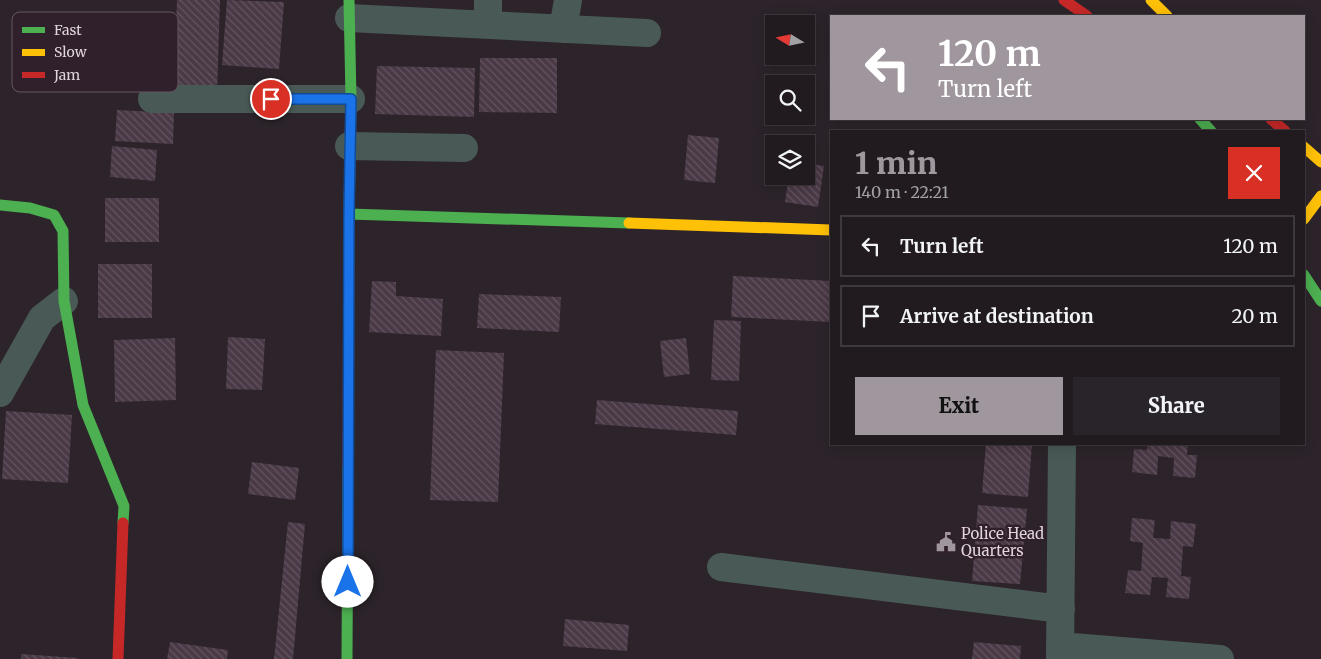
<!DOCTYPE html>
<html lang="en">
<head>
<meta charset="utf-8">
<style>
	:root { --surface:#211b20; --page:#292429; --text:#f1f3f6; --muted:#a2a1a5; --line:#3e393e; --accent:#a0979e }
	body { margin:0; font-family:Merriweather,serif; background:var(--page); color:var(--text); height:100vh; display:flex; flex-direction:column; font-size:19px; white-space:nowrap }
	* { box-sizing:border-box; margin:0 }
	p { font-size:16px; color:var(--muted) }
	.icon { flex:none; width:28px; height:28px; fill:none; stroke:currentColor; stroke-width:2; stroke-linecap:round; stroke-linejoin:round }
	.map { position:relative; flex:1; overflow:hidden }
	.side { position:absolute; left:830px; top:130px; width:475px; height:315px; display:flex; flex-direction:column; background:var(--surface); border-radius:0px; box-shadow:0 2px 12px #0003,0 0 0 1px var(--line) }
	.side>* { flex:none }
	.top-card { position:absolute; left:830px; top:15px; width:475px; height:105px; border-radius:0px; box-shadow:0 2px 12px #0003,0 0 0 1px var(--line); background:#a0979e; color:#fff; overflow:hidden }
	.needle { width:32px; rotate:280deg }
	.controls { position:absolute; left:765px; top:15px; display:grid; gap:10px }
	.controls a { display:grid; place-items:center; width:50px; height:50px; border-radius:0px; background:var(--surface); box-shadow:0 2px 12px #0003,0 0 0 1px var(--line); font-size:25px }
	.pin { position:absolute; display:grid; place-items:center; width:42px; height:42px; color:#fff; margin:-21px; border:2px solid #fff; border-radius:50%; box-shadow:0 1px 5px #0007 }
	.me { position:absolute; width:55px; margin:-28px; rotate:0deg; stroke-linejoin:round; filter:drop-shadow(0 0 4px #0008) }
	.turn { display:flex; align-items:center; gap:18px; height:105px; padding:0 25px; font-size:22px }
	.turn .icon { width:65px; height:65px; stroke-width:2.5 }
	.turn b { display:block; font-size:35px; line-height:42px }
	.round { display:grid; place-items:center; flex:none; width:52px; height:52px; border-radius:0px; background:var(--page) }
	.overview { display:flex; align-items:center; justify-content:space-between; height:85px; padding:0 25px }
	h1 { font-size:30px; font-weight:800; line-height:38px; color:var(--accent) }
	.action { display:flex; gap:10px; margin-top:auto; padding:10px 25px }
	.action a { flex:1; height:58px; border-radius:0px; background:var(--accent); color:#111; font-size:20px; font-weight:800; line-height:58px; text-align:center }
	.action a+a { background:var(--page); color:var(--text) }
	ul { padding:0; list-style:none }
	li { display:flex; align-items:center; gap:15px; height:62px; margin:0 10px 8px; padding:0 15px; border:2px solid var(--line); border-radius:0px }
	li div { flex:1 }
	li b { display:block; font-size:19px }
	li em { font-style:normal }
	.map>svg:first-child { display:block }
</style>
</head>
<body>
<div class="map">
<svg width="1321" height="659" viewBox="0 0 1321 659">
	<defs>
		<pattern id="building-back-hatch" width="6" height="6" patternUnits="userSpaceOnUse" patternTransform="scale(1.25)"><rect width="6" height="6" fill="#4a3946"/><path d="M-1 5l2 2M0 0l6 6M5-1l2 2" fill="none" stroke="#645560"/></pattern>
	</defs>
	<rect width="100%" height="100%" fill="#2c242a"/>
	<path fill="url(#building-back-hatch)" d="M 177,0 L 220,0 L 217,93 L 174,92 Z
		M 227,0 L 284,2 L 279,69 L 222,65 Z
		M 480,58 L 557,58 L 557,113 L 479,112 Z
		M 377,66 L 475,68 L 474,117 L 375,114 Z
		M 117,110 L 174,113 L 173,144 L 115,141 Z
		M 688,135 L 719,138 L 715,183 L 684,180 Z
		M 112,146 L 157,150 L 155,181 L 110,177 Z
		M 806,163 L 824,166 L 818,207 L 785,202 L 789,176 L 806,176 Z
		M 105,198 L 159,198 L 159,242 L 105,242 Z
		M 98,264 L 152,264 L 152,318 L 98,318 Z
		M 733,276 L 831,281 L 831,322 L 731,317 Z
		M 372,281 L 396,282 L 396,296 L 443,299 L 441,336 L 369,332 Z
		M 479,294 L 561,297 L 559,332 L 477,328 Z
		M 714,320 L 741,321 L 739,381 L 711,380 Z
		M 228,337 L 265,339 L 262,390 L 226,389 Z
		M 175,338 L 176,400 L 115,402 L 114,340 Z
		M 686,338 L 690,374 L 664,377 L 660,341 Z
		M 436,350 L 504,353 L 498,502 L 430,500 Z
		M 597,400 L 738,411 L 736,435 L 595,424 Z
		M 6,411 L 72,415 L 68,483 L 2,479 Z
		M 986,444 L 1032,444 L 1028,497 L 982,493 Z
		M 1147,444 L 1188,444 L 1187,455 L 1197,455 L 1195,478 L 1173,476 L 1174,458 L 1158,456 L 1157,475 L 1132,472 L 1134,449 L 1147,450 Z
		M 252,462 L 299,468 L 295,500 L 248,494 Z
		M 978,505 L 1027,509 L 1020,584 L 972,581 Z
		M 1132,518 L 1155,520 L 1153,538 L 1170,539 L 1171,521 L 1196,524 L 1193,547 L 1183,546 L 1181,576 L 1191,577 L 1189,599 L 1166,597 L 1168,578 L 1152,577 L 1150,595 L 1125,593 L 1128,570 L 1141,571 L 1143,543 L 1130,541 Z
		M 288,522 L 305,524 L 293,659 L 274,659 Z
		M 565,619 L 629,625 L 627,651 L 563,646 Z
		M 170,642 L 228,650 L 227,659 L 167,659 Z
		M 974,642 L 1021,646 L 1020,659 L 972,659 Z
		M 21,654 L 78,658 L 78,659 L 21,659 Z"/>
	<g fill="none" stroke-linecap="round" stroke-linejoin="round">
		<path stroke="#495a56" stroke-width="28" d="M 349,18 L 647,33
			M 488,25 L 488,0
			M 563,29 L 568,0
			M 152,99 L 351,99
			M 349,146 L 464,148
			M 0,393 L 42,318 L 64,301
			M 721,567 L 1061,609
			M 1060,646 L 1220,659
			M 1060,659 L 1062,444"/>
		<path stroke="#4caf50" stroke-width="11" d="M 1200,119 L 1211,131
			M 0,205 L 30,208 L 54,215 L 63,231 L 64,301 L 83,405 L 124,506 L 123,523
			M 349,214 L 629,223
			M 349,216 L 351,99 L 349,0
			M 1304,275 L 1321,301
			M 347,659 L 348,467"/>
		<path stroke="#ffc107" stroke-width="11" d="M 1151,0 L 1167,16
			M 1304,147 L 1321,162
			M 1304,219 L 1321,196
			M 629,223 L 831,230"/>
		<path stroke="#c62828" stroke-width="11" d="M 1064,0 L 1087,16
			M 1271,119 L 1285,131
			M 348,467 L 349,216
			M 118,659 L 123,523"/>
	</g>
	<g fill="none" stroke-linecap="round" stroke-linejoin="round">
		<defs>
			<path id="route" d="M 271,99 L 351,99 L 349,214 L 348,582"/>
		</defs>
		<use href="#route" stroke="#114b97" stroke-width="12"/>
		<use href="#route" stroke="#1a73e8" stroke-width="9"/>
	</g>
	<defs>
		<symbol id="civic-bare" viewBox="-9 -9 18 18"><path d="M-.6-6.5H3V-4.5H.6V-3L4-1V1h2V6H-6V1h2V-1L-.6-3ZM-1.2 2.5V6h2.4V2.5Z" fill="#a0979e" stroke="#30202b" stroke-width="2.5" paint-order="stroke"/></symbol>
	</defs>
	<g fill-rule="evenodd">
		<use href="#civic-bare" x="932" y="528" width="28" height="28"/>
	</g>
	<g text-anchor="middle" dominant-baseline="central" stroke-width="5" stroke-linejoin="round" paint-order="stroke">
		<g font-size="15" fill="#dfd5dc" stroke="#30202b" text-anchor="start">
			<text x="961" y="533">Police Head<tspan x="961" dy="17">Quarters</tspan></text>
		</g>
	</g>
	<rect x="12" y="12" width="166" height="80" rx="8" fill="#30202b" stroke="#655660" stroke-width="1"/>
	<rect x="22" y="27" width="23" height="6" fill="#4caf50"/>
	<rect x="22" y="49" width="23" height="7" fill="#ffc107"/>
	<rect x="22" y="72" width="23" height="6" fill="#c62828"/>
	<g font-size="14" fill="#dfd5dc">
		<text x="54" y="35">Fast</text>
		<text x="54" y="57">Slow</text>
		<text x="54" y="80">Jam</text>
	</g>
</svg>
<div class="controls">
<a><svg class="needle" viewBox="-14 -14 28 28"><path d="M0-13l5 13h-10z" fill="#e53935"/><path d="M0 13l5-13h-10z" fill="#a2a1a5"/></svg></a>
<a><svg class="icon" aria-label="search" viewBox="0 0 24 24"><circle cx="10" cy="10" r="6"/><path d="M15 15l6 6"/></svg></a>
<a><svg class="icon" aria-label="layers" viewBox="0 0 24 24"><path d="M12 4l9 5-9 5-9-5zM3 14l9 5 9-5"/></svg></a>
</div>
<div class="pin" style="left:271px;top:99px;background:#d93025"><svg class="icon" aria-label="arrive" viewBox="0 0 24 24"><path d="M6 21V4h12l-3 4 3 4H6"/></svg></div>
<svg class="me" style="left:348px;top:582px" viewBox="-20 -20 40 40"><circle r="19" fill="#fff"/><path d="M0-13L10 11 0 6-10 11z" fill="#1a73e8"/></svg>
<div class="top-card">
<div class="turn"><svg class="icon" aria-label="left" viewBox="0 0 24 24"><path d="M17 20v-9H6M10 6l-5 5 5 5"/></svg><div><b>120 m</b>Turn left</div></div>
</div>
<section class="side">
<div class="overview"><div><h1>1 min</h1><p>140 m · 22:21</p></div><a class="round" style="background:#d93025;color:#fff"><svg class="icon" aria-label="close" viewBox="0 0 24 24"><path d="M6 6l12 12M18 6L6 18"/></svg></a></div>
<ul>
<li><svg class="icon" aria-label="left" viewBox="0 0 24 24"><path d="M17 20v-9H6M10 6l-5 5 5 5"/></svg><div><b>Turn left</b></div><em>120 m</em></li>
<li><svg class="icon" aria-label="arrive" viewBox="0 0 24 24"><path d="M6 21V4h12l-3 4 3 4H6"/></svg><div><b>Arrive at destination</b></div><em>20 m</em></li>
</ul>
<div class="action"><a>Exit</a><a>Share</a></div>
</section>
</div>
</body>
</html>
